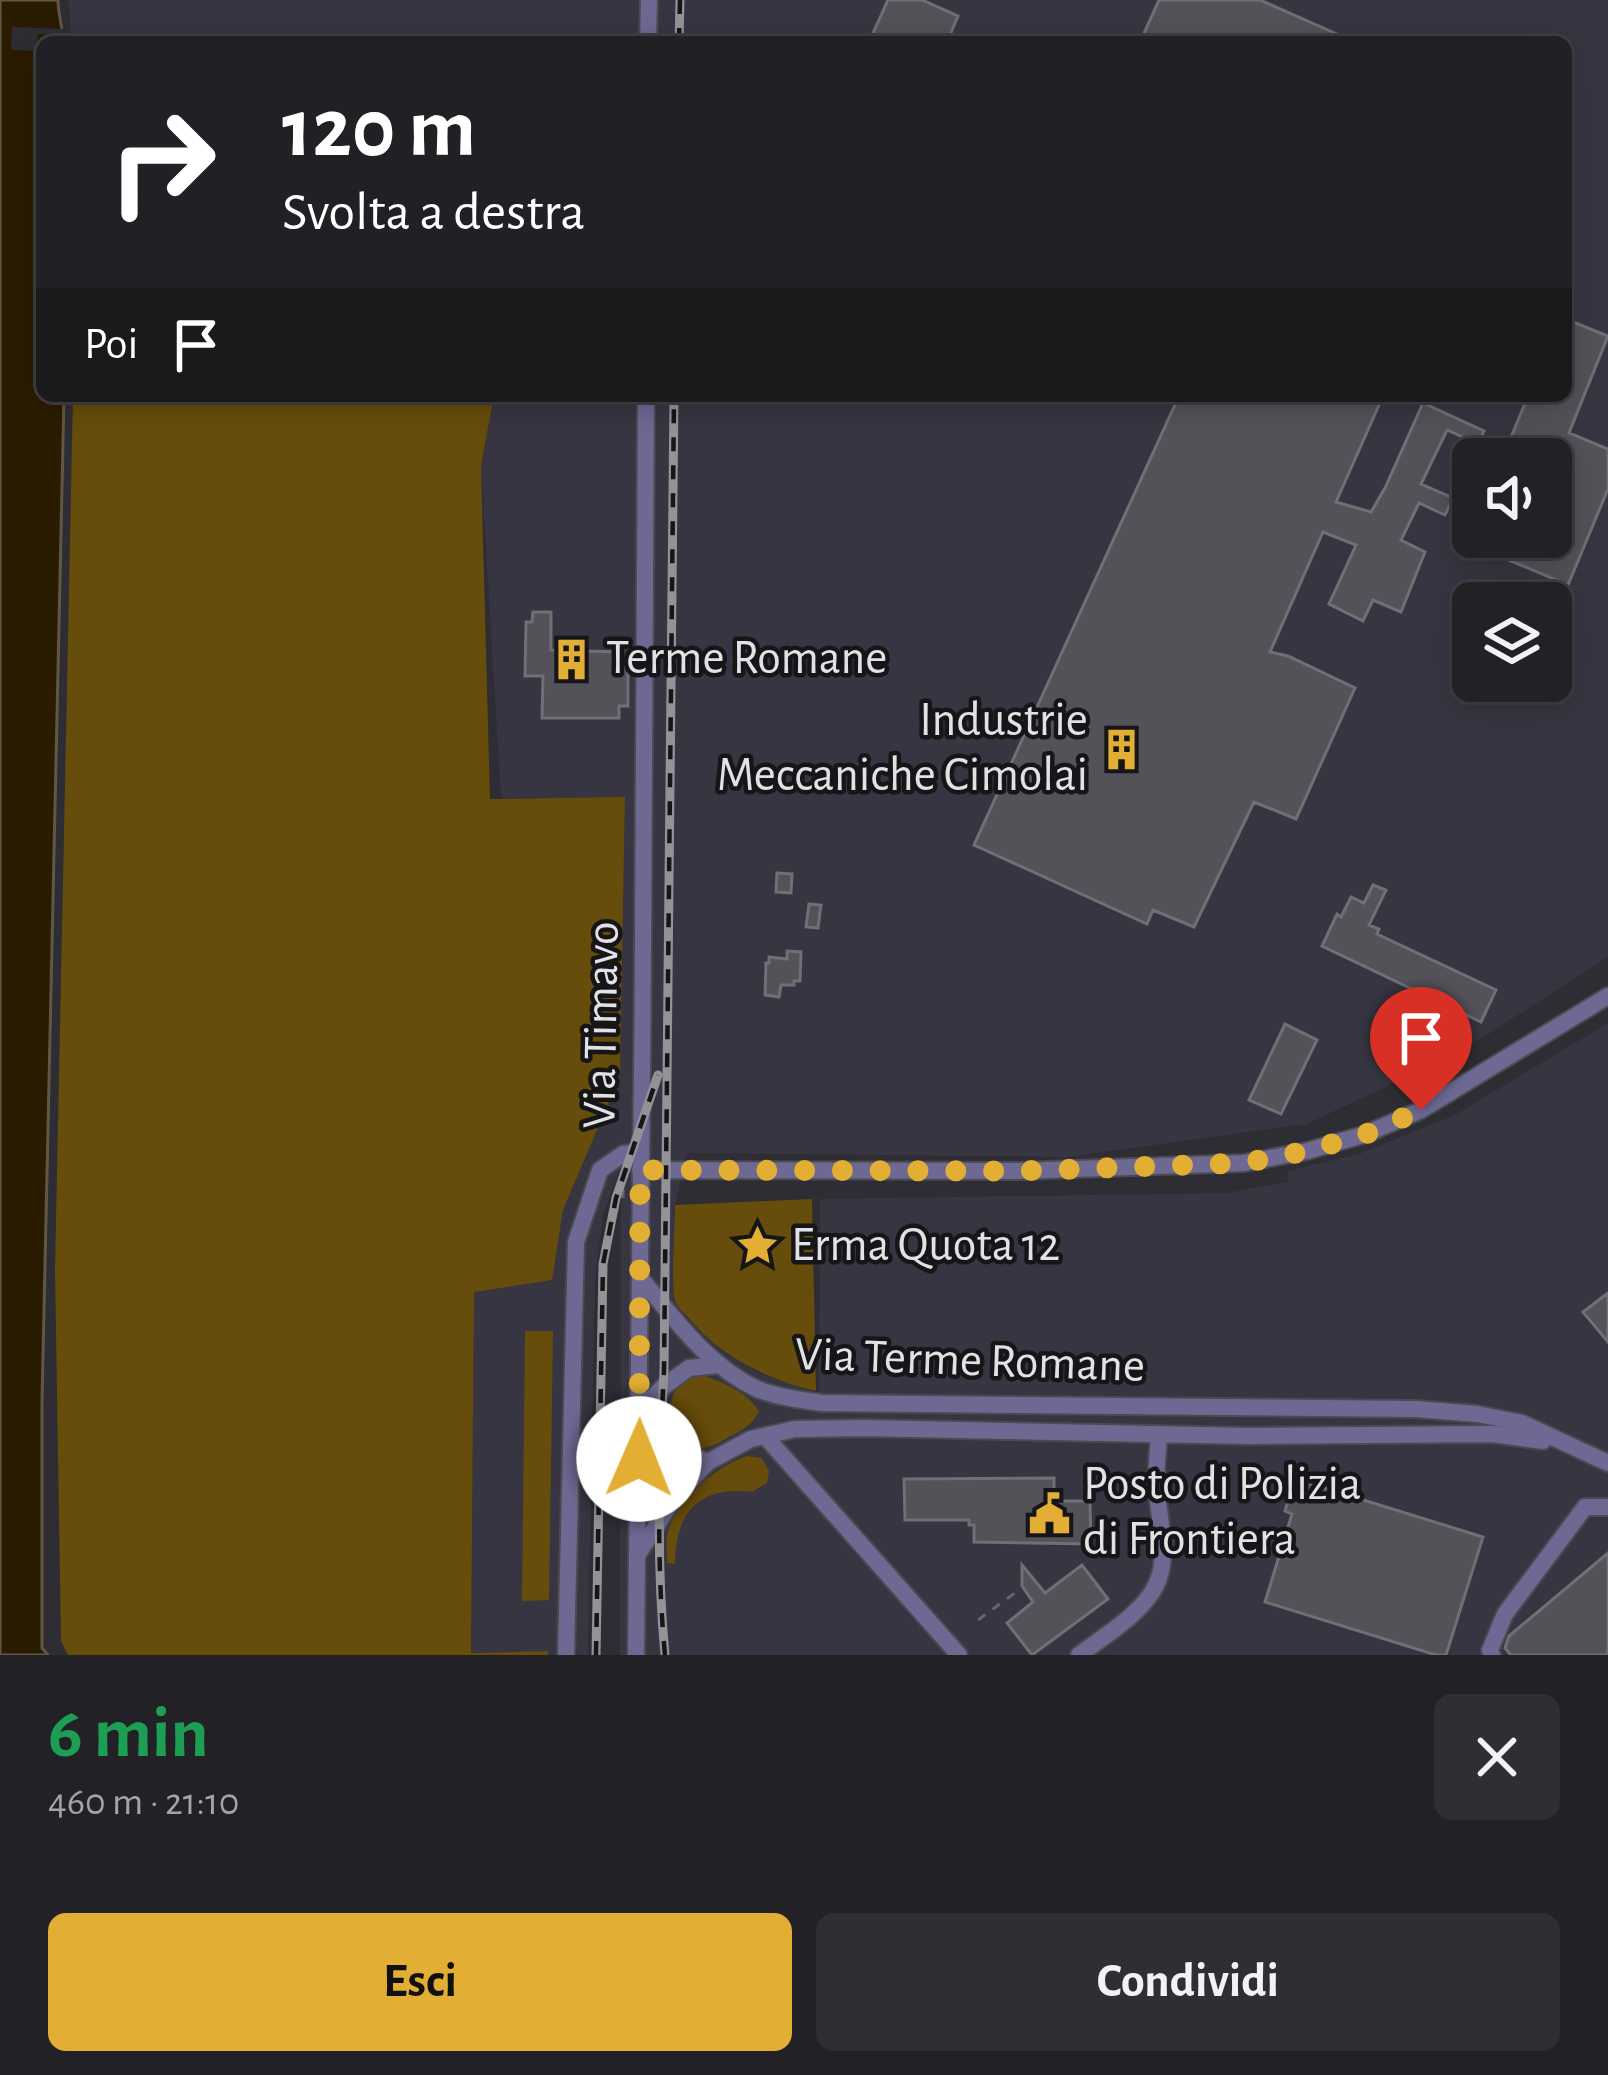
<!DOCTYPE html>
<html lang="it">
<head>
<meta charset="utf-8">
<style>
	:root { --surface:#222226; --page:#2e2f32; --text:#f1f3f6; --muted:#a2a4a7; --line:#3f3f43; --accent:#e2af34 }
	body { margin:0; font-family:"Alegreya Sans",sans-serif; background:var(--page); color:var(--text); height:100vh; display:flex; flex-direction:column; font-size:45px; white-space:nowrap }
	* { box-sizing:border-box; margin:0 }
	p { font-size:39px; color:var(--muted) }
	.icon { flex:none; width:66px; height:66px; fill:none; stroke:currentColor; stroke-width:2; stroke-linecap:round; stroke-linejoin:round }
	.map { position:relative; height:1655px; overflow:hidden }
	.drawer { display:flex; flex-direction:column; background:var(--surface); flex:1 }
	.drawer>* { flex:none }
	.hud { position:absolute; left:36px; top:36px; width:1536px; height:366px; border-radius:18px; box-shadow:0 6px 30px #0003,0 0 0 3px var(--line); background:#202124; color:#fff; overflow:hidden }
	.buttons { position:absolute; left:1452px; top:438px; display:grid; gap:24px }
	.buttons a { display:grid; place-items:center; width:120px; height:120px; border-radius:18px; background:var(--surface); box-shadow:0 6px 30px #0003,0 0 0 3px var(--line); font-size:60px }
	.pin { position:absolute; display:grid; place-items:center; width:102px; height:102px; color:#fff; margin:-123px -51px; border-radius:50% 50% 50% 0; rotate:-45deg; box-shadow:0 0 12px #0007 }
	.pin .icon { rotate:45deg }
	.me { position:absolute; width:132px; margin:-66px; rotate:1deg; stroke-linejoin:round; filter:drop-shadow(0 0 9px #0008) }
	.turn { display:flex; align-items:center; gap:42px; height:252px; padding:0 48px; font-size:54px }
	.turn .icon { width:156px; height:156px; stroke-width:2.5 }
	.turn b { display:block; font-size:84px; line-height:102px }
	.then { display:flex; align-items:center; height:114px; padding:0 48px; background:#0003; gap:24px; font-size:45px }
	.round { display:grid; place-items:center; flex:none; width:126px; height:126px; border-radius:18px; background:var(--page) }
	.overview { display:flex; align-items:center; justify-content:space-between; height:204px; padding:0 48px }
	h1 { font-size:72px; font-weight:700; line-height:90px; color:#1e9e55 }
	.button { display:flex; gap:24px; margin-top:auto; padding:24px 48px }
	.button a { flex:1; height:138px; border-radius:18px; background:var(--accent); color:#111; font-size:48px; font-weight:700; line-height:138px; text-align:center }
	.button a+a { background:var(--page); color:var(--text) }
	.map>svg:first-child { display:block }
</style>
</head>
<body>
<div class="map">
<svg width="1608" height="1655" viewBox="0 0 1608 1655">
	<rect width="100%" height="100%" fill="#2d2d33"/>
	<path fill="#363541" fill-rule="evenodd" d="M 69,0 L 1608,0 L 1608,957 L 1462,1051 L 1307,1124 L 1067,1157 L 687,1153 L 675,1205 L 674,1301 L 694,1325 L 725,1353 L 761,1374 L 819,1393 L 820,1199 L 1226,1193 L 1288,1182 L 1287,1171 L 1359,1154 L 1455,1115 L 1608,1023 L 1608,1655 L 620,1655 L 621,1167 L 603,1215 L 595,1282 L 588,1655 L 548,1655 L 547,1651 L 471,1653 L 474,1291 L 552,1279 L 563,1210 L 620,1076 L 625,798 L 501,798 L 481,466 L 494,396 L 1566,396 L 1566,42 L 71,42 ZM 1473,459 L 1551,459 L 1551,537 L 1473,537 ZM 1473,603 L 1551,603 L 1551,681 L 1473,681 Z"/>
	<path fill="#674d0b" d="M 73,396 L 494,396 L 481,466 L 490,799 L 625,797 L 620,1076 L 563,1210 L 552,1280 L 474,1292 L 471,1653 L 548,1651 L 548,1655 L 68,1655 L 61,1641 L 55,1270 Z
		M 812,1199 L 816,1391 C 767,1380 719,1356 687,1316 C 683,1311 677,1307 675,1301 C 671,1290 675,1222 675,1205 Z
		M 525,1331 L 553,1331 L 549,1600 L 522,1601 Z
		M 703,1375 C 724,1383 747,1392 759,1411 C 753,1424 744,1429 731,1436 C 722,1441 708,1450 696,1448 C 666,1444 662,1395 685,1380 C 690,1377 697,1377 703,1375 Z
		M 747,1456 L 762,1458 L 769,1471 L 767,1483 L 752,1492 C 700,1485 675,1512 675,1564 L 667,1563 C 667,1552 665,1535 670,1525 C 681,1495 718,1466 747,1456 Z"/>
	<path fill="#2a1c00" stroke="#615745" stroke-width="3" d="M 0,0 L 58,0 C 58,15 63,27 63,42 L 42,42 L 42,396 L 64,396 L 42,1402 L 42,1648 L 48,1655 L 0,1655 Z"/>
	<path fill="#2d2d33" d="M 12,27 L 67,29 L 67,35 L 38,34 L 36,51 L 11,50 Z"/>
	<path fill="#535259" stroke="#6f6f75" stroke-width="3" d="M 888,0 L 922,0 L 958,16 L 947,42 L 869,42 Z
		M 1159,0 L 1260,0 L 1355,42 L 1140,42 Z
		M 1566,319 L 1608,336 L 1569,433 L 1608,449 L 1608,489 L 1568,585 L 1454,537 L 1551,537 L 1551,459 L 1502,459 L 1528,396 L 1566,396 Z
		M 1179,396 L 1383,396 L 1336,502 L 1371,512 L 1385,488 L 1423,403 L 1484,431 L 1478,444 L 1447,430 L 1421,484 L 1453,498 L 1445,515 L 1419,503 L 1401,540 L 1425,552 L 1401,612 L 1373,600 L 1363,621 L 1329,604 L 1356,545 L 1323,532 L 1270,652 L 1288,656 L 1355,688 L 1296,819 L 1254,802 L 1194,927 L 1153,910 L 1147,924 L 974,845 Z
		M 533,612 L 551,612 L 551,650 L 619,652 L 619,667 L 628,667 L 628,706 L 619,706 L 619,718 L 542,718 L 543,676 L 525,676 L 526,622 L 532,622 Z
		M 777,873 L 792,874 L 791,893 L 776,892 Z
		M 1373,885 L 1386,890 L 1369,925 L 1379,929 L 1377,934 L 1496,990 L 1481,1022 L 1322,946 L 1337,914 L 1341,917 L 1351,897 L 1364,903 Z
		M 809,904 L 821,905 L 818,928 L 806,927 Z
		M 787,951 L 801,952 L 800,981 L 794,981 L 794,985 L 781,985 L 779,997 L 765,995 L 766,963 L 769,963 L 769,957 L 787,959 Z
		M 1285,1024 L 1317,1040 L 1281,1114 L 1249,1100 Z
		M 1608,1293 L 1608,1342 L 1583,1312 Z
		M 1054,1478 L 1054,1501 L 1090,1501 L 1091,1544 L 974,1542 L 974,1525 L 969,1525 L 969,1520 L 905,1520 L 904,1479 Z
		M 1302,1481 L 1483,1537 L 1446,1655 L 1436,1655 L 1265,1602 L 1292,1514 L 1285,1511 L 1293,1484 L 1300,1486 Z
		M 1608,1553 L 1608,1655 L 1511,1655 L 1505,1648 L 1509,1636 Z
		M 1022,1565 L 1045,1593 L 1082,1565 L 1108,1599 L 1032,1655 L 1007,1623 L 1033,1602 L 1022,1586 Z"/>
	<g fill="none" stroke-linecap="round" stroke-linejoin="round">
		<defs>
			<path id="minor" d="M 648,42 L 649,0
				M 640,1170 L 1019,1171 L 1244,1163 L 1307,1151 L 1366,1134 L 1421,1110 L 1608,996
				M 641,1279 C 675,1319 708,1366 757,1389 C 777,1397 800,1400 822,1403 L 1416,1409 L 1477,1414 L 1522,1423 L 1608,1463
				M 765,1436 L 959,1655
				M 708,1462 C 676,1449 662,1438 639,1412 L 663,1387 L 689,1368 L 718,1365
				M 638,1554 L 675,1497 L 708,1462 L 751,1439 L 795,1429 L 864,1428 L 1249,1436 L 1492,1434 L 1543,1441
				M 566,1655 L 576,1242 L 600,1170 L 623,1154 L 640,1152
				M 636,1655 C 642,1235 644,816 646,396
				M 1079,1655 C 1103,1637 1143,1613 1156,1585 C 1170,1557 1159,1521 1157,1491 C 1155,1472 1158,1453 1159,1434
				M 1492,1655 L 1490,1650 L 1505,1614 L 1585,1507 L 1608,1507"/>
		</defs>
		<use href="#minor" stroke="#4a4a50" stroke-width="20"/>
		<path stroke="#65656b" stroke-width="3" stroke-dasharray="9 9" stroke-linecap="butt" d="M 623,1189 L 623,1203
			M 978,1620 L 1023,1587"/>
		<use href="#minor" stroke="#6d6993" stroke-width="16"/>
		<defs>
			<path id="rail" d="M 679,42 L 680,0
				M 596,1655 L 603,1264 L 616,1198 L 658,1075
				M 665,1655 C 656,1561 659,1465 664,1371 L 674,396"/>
		</defs>
		<use href="#rail" stroke="#929297" stroke-width="9"/>
		<use href="#rail" stroke="#161618" stroke-width="4.5" stroke-dasharray="14" stroke-linecap="butt"/>
	</g>
	<g fill="none" stroke-linecap="round" stroke-linejoin="round">
		<path stroke="#e2af34" stroke-width="21" stroke-dasharray="0 37.8" d="M 639,1459 L 640,1170 L 1019,1171 L 1244,1163 L 1307,1151 L 1366,1134 L 1421,1110"/>
	</g>
	<defs>
		<symbol id="building-bare" viewBox="-9 -9 18 18"><path d="M-4-6H4V6H1V3H-1V6H-4ZM-2.5-4.3h1.7v1.8h-1.7ZM.8-4.3h1.7v1.8H.8ZM-2.5-1h1.7V.8h-1.7ZM.8-1h1.7V.8H.8Z" fill="#e2af34" stroke="#161618" stroke-width="2.5" paint-order="stroke"/></symbol>
		<symbol id="sight-bare" viewBox="-9 -9 18 18"><path d="M0-6L1.8-2.2L6-1.7L2.9 1.2L3.7 5.4L0 3.3L-3.7 5.4L-2.9 1.2L-6-1.7L-1.8-2.2Z" fill="#e2af34" stroke="#161618" stroke-width="2.5" paint-order="stroke"/></symbol>
		<symbol id="civic-bare" viewBox="-9 -9 18 18"><path d="M-.6-6.5H3V-4.5H.6V-3L4-1V1h2V6H-6V1h2V-1L-.6-3ZM-1.2 2.5V6h2.4V2.5Z" fill="#e2af34" stroke="#161618" stroke-width="2.5" paint-order="stroke"/></symbol>
	</defs>
	<g fill-rule="evenodd">
		<use href="#building-bare" x="542" y="630" width="59" height="59"/>
		<use href="#building-bare" x="1092" y="720" width="59" height="59"/>
		<use href="#sight-bare" x="728" y="1216" width="59" height="59"/>
		<use href="#civic-bare" x="1020" y="1484" width="59" height="59"/>
	</g>
	<g text-anchor="middle" dominant-baseline="central" stroke-width="9" stroke-linejoin="round" paint-order="stroke">
		<g font-size="48" fill="#e2e2e6" stroke="#161618" text-anchor="start">
			<text x="606" y="659">Terme Romane</text>
			<text x="1088" y="721" text-anchor="end">Industrie<tspan x="1088" dy="55">Meccaniche Cimolai</tspan></text>
			<text x="791" y="1246">Erma Quota 12</text>
			<text x="1083" y="1485">Posto di Polizia<tspan x="1083" dy="55">di Frontiera</tspan></text>
		</g>
		<g font-size="48" fill="#e2e2e6" stroke="#161618">
			<text transform="translate(602 1025) rotate(-89)">Via Timavo</text>
			<text transform="translate(970 1361) rotate(2)">Via Terme Romane</text>
		</g>
	</g>
</svg>
<div class="buttons">
<a><svg class="icon" aria-label="sound" viewBox="0 0 24 24"><path d="M4 9h4l5-4v14l-5-4H4zM17 9q2 3 0 6"/></svg></a>
<a><svg class="icon" aria-label="layers" viewBox="0 0 24 24"><path d="M12 4l9 5-9 5-9-5zM3 14l9 5 9-5"/></svg></a>
</div>
<div class="pin" style="left:1421px;top:1110px;background:#d93025"><svg class="icon" aria-label="arrive" viewBox="0 0 24 24"><path d="M6 21V4h12l-3 4 3 4H6"/></svg></div>
<svg class="me" style="left:639px;top:1459px" viewBox="-20 -20 40 40"><circle r="19" fill="#fff"/><path d="M0-13L10 11 0 6-10 11z" fill="#e2af34"/></svg>
<div class="hud">
<div class="turn"><svg class="icon" aria-label="right" viewBox="0 0 24 24"><path d="M7 20v-9h11M14 6l5 5-5 5"/></svg><div><b>120 m</b>Svolta a destra</div></div>
<div class="then">Poi<svg class="icon" aria-label="arrive" viewBox="0 0 24 24"><path d="M6 21V4h12l-3 4 3 4H6"/></svg></div>
</div>
</div>
<section class="drawer">
<div class="overview"><div><h1>6 min</h1><p>460 m · 21:10</p></div><a class="round"><svg class="icon" aria-label="close" viewBox="0 0 24 24"><path d="M6 6l12 12M18 6L6 18"/></svg></a></div>
<div class="button"><a>Esci</a><a>Condividi</a></div>
</section>
</body>
</html>
